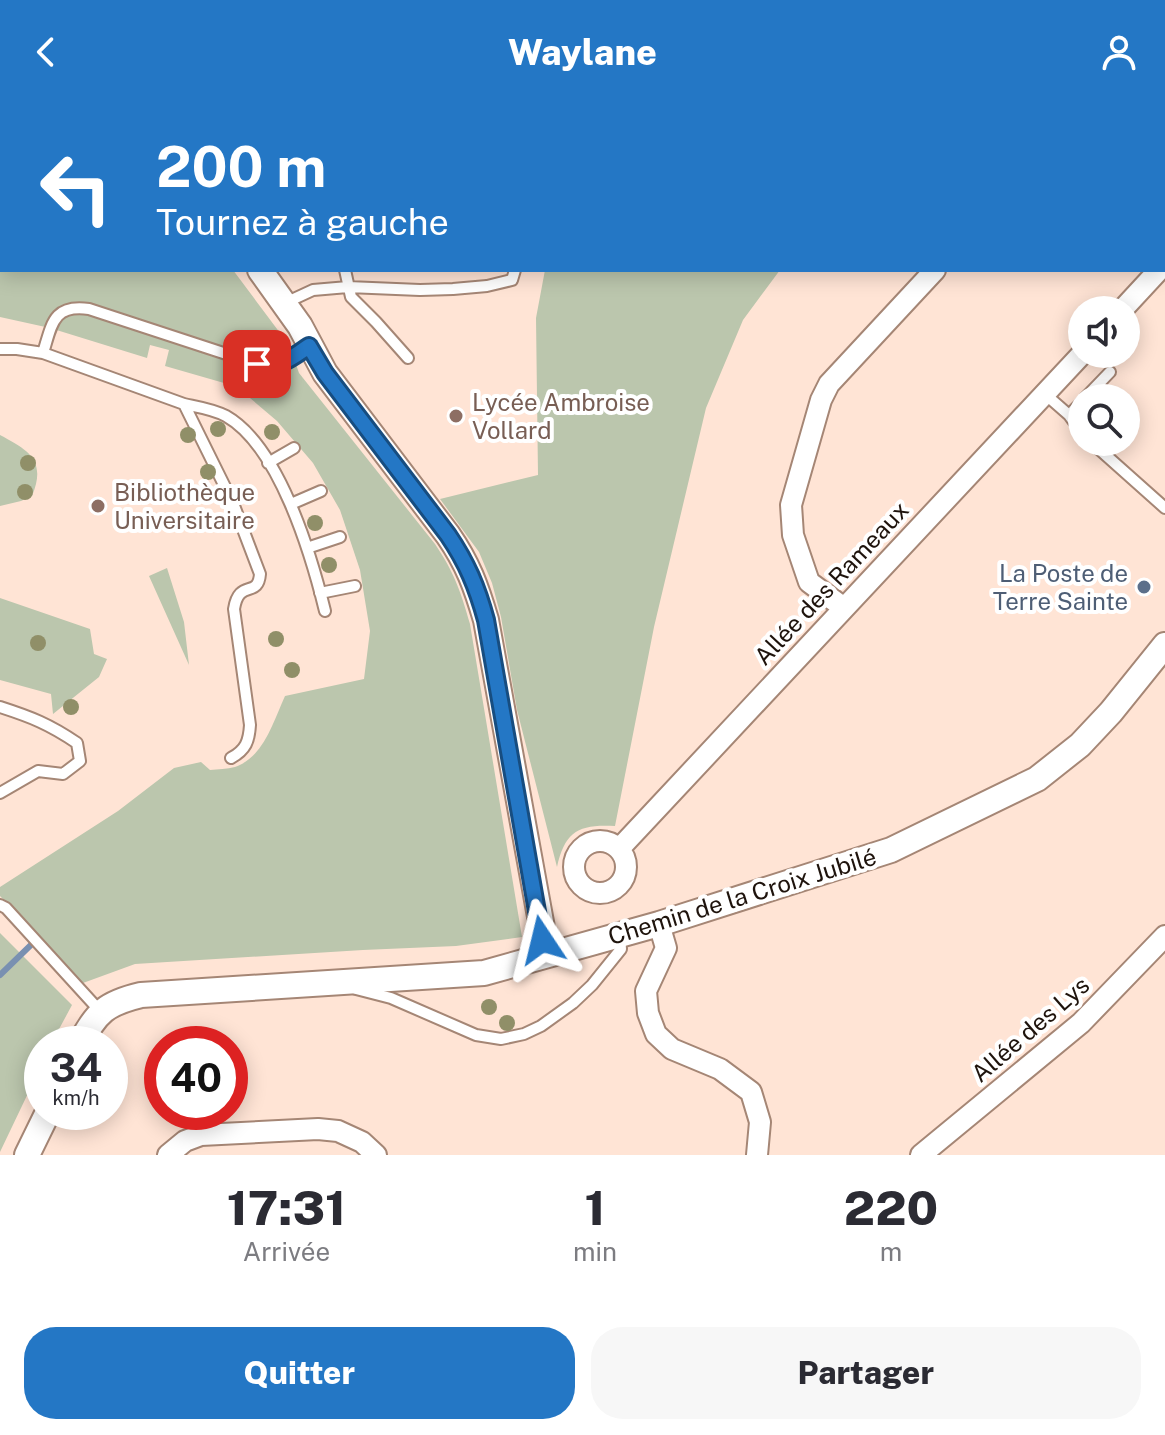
<!DOCTYPE html>
<html lang="fr">
<head>
<meta charset="utf-8">
<style>
	:root { --surface:#fff; --page:#f7f7f7; --text:#2b2b33; --muted:#7c7c81; --accent:#2477c5 }
	body { margin:0; font-family:"Public Sans",sans-serif; background:var(--page); color:var(--text); height:100vh; display:flex; flex-direction:column; font-size:30px; white-space:nowrap }
	* { box-sizing:border-box; margin:0 }
	p { font-size:26px; color:var(--muted) }
	.icon { flex:none; width:44px; height:44px; fill:none; stroke:currentColor; stroke-width:2; stroke-linecap:round; stroke-linejoin:round }
	.map { position:relative; height:1051px; overflow:hidden }
	.side { display:flex; flex-direction:column; background:var(--surface); flex:1 }
	.side>* { flex:none }
	.guide { position:absolute; left:0px; top:0px; width:1166px; height:168px; box-shadow:0 4px 20px #0003; background:#2477c5; color:#fff; overflow:hidden }
	.fabs { position:absolute; left:1068px; top:192px; display:grid; gap:16px }
	.fabs a { display:grid; place-items:center; width:72px; height:72px; border-radius:50%; background:var(--surface); box-shadow:0 4px 20px #0003; font-size:40px }
	.speed { position:absolute; left:24px; top:922px; display:flex; gap:16px; font-size:40px; font-weight:700; text-align:center }
	.speed>* { display:grid; place-content:center; width:104px; height:104px; border-radius:50%; background:var(--surface); box-shadow:0 4px 20px #0003; line-height:1 }
	.speed small { font-size:20px; font-weight:400 }
	.speed .limit { border:12px solid #d22; background:#fff; color:#111 }
	.pin { position:absolute; display:grid; place-items:center; width:68px; height:68px; color:#fff; margin:-34px; border-radius:16px; box-shadow:0 4px 12px #0006 }
	.me { position:absolute; width:88px; margin:-44px; rotate:350deg; stroke-linejoin:round; filter:drop-shadow(0 0 6px #0008) }
	.turn { display:flex; align-items:center; gap:28px; height:168px; padding:0 24px; font-size:36px }
	.turn .icon { width:104px; height:104px; stroke-width:2.5 }
	.turn b { display:block; font-size:56px; line-height:68px }
	.eta { display:flex; justify-content:space-evenly; align-items:center; height:136px; text-align:center }
	.eta b { font-size:48px; font-weight:800; line-height:56px }
	.primary-button { display:flex; gap:16px; margin-top:auto; padding:16px 24px }
	.primary-button a { flex:1; height:92px; border-radius:32px; background:var(--accent); color:#fff; font-size:32px; font-weight:800; line-height:92px; text-align:center }
	.primary-button a+a { background:var(--page); color:var(--text) }
	header { display:flex; justify-content:space-between; align-items:center; height:104px; padding:0 24px; background:var(--accent); color:#fff; font-size:36px; font-weight:800 }
	.map>svg:first-child { display:block }
</style>
</head>
<body>
<header><svg class="icon" aria-label="back" viewBox="0 0 24 24"><path d="M15 5l-7 7 7 7"/></svg>Waylane<svg class="icon" aria-label="person" viewBox="0 0 24 24"><circle cx="12" cy="8" r="4"/><path d="M4 21q1-7 8-7t8 7"/></svg></header>
<div class="map">
<svg width="1165" height="1051" viewBox="0 0 1165 1051">
	<rect width="100%" height="100%" fill="#ffe4d5"/>
	<path fill="#bbc6ad" d="M 607,0 L 943,0 L 941,2 L 606,2 Z
		M 0,55 L 2,55 L 2,166 L 233,166 L 289,241 L 299,269 L 435,440 C 454,468 461,488 470,520 L 522,833 L 456,842 L 363,846 L 135,860 L 83,879 L 0,792 L 0,783 L 118,707 L 174,664 L 201,658 L 210,666 C 218,665 227,665 235,663 C 264,653 273,618 285,592 L 364,575 L 370,527 L 360,466 L 340,406 L 313,359 L 277,317 L 250,294 L 224,279 L 165,262 L 169,246 L 150,241 L 147,254 L 50,224 L 0,213 Z
		M 545,166 L 780,166 L 743,216 L 706,304 L 654,523 L 615,722 C 579,720 565,727 557,763 L 517,606 L 501,513 L 492,479 L 479,448 L 440,395 L 538,371 L 536,214 Z
		M 0,331 C 28,346 47,356 32,392 L 21,397 L 0,402 Z
		M 167,464 L 184,518 L 189,561 L 149,472 Z
		M 0,494 L 90,525 L 94,550 L 107,555 L 99,573 L 53,610 L 51,590 L 0,576 Z
		M 0,829 L 72,901 L 51,940 L 42,940 L 42,960 L 0,1048 Z"/>
	<g fill="none" stroke-linecap="round" stroke-linejoin="round">
		<path stroke="#7990b1" stroke-width="6" d="M 0,871 L 35,837"/>
		<defs>
			<path id="service" d="M 581,2 L 582,0
				M 345,166 L 351,193 L 376,218 L 408,254
				M 285,199 L 313,186 L 348,183 L 420,186 L 453,185 L 487,182 L 512,176 L 515,166
				M 0,245 L 17,245 L 43,249 L 184,300 L 233,399 L 260,470 C 258,495 239,474 234,505 L 250,621 C 249,637 246,646 231,654
				M 43,249 C 52,220 53,200 89,205 L 257,260 C 281,264 290,255 309,242
				M 1045,290 L 1069,311
				M 1085,294 L 1110,268
				M 1082,298 L 1069,311 L 1082,329
				M 184,300 C 198,303 213,305 226,312 C 279,342 311,450 325,507
				M 1091,338 L 1165,404
				M 268,359 L 294,344
				M 291,400 L 321,387
				M 307,444 L 340,433
				M 320,489 L 355,482
				M 0,603 C 31,613 49,620 77,639 L 80,657 L 63,670 L 38,667 L 0,689
				M 0,801 L 6,804 L 100,907
				M 356,885 L 391,894 L 476,931 L 501,935 L 524,930 L 541,922 L 573,899 L 592,881 L 621,845 L 620,831"/>
			<path id="minor" d="M 1139,2 L 1141,0
				M 1164,124 L 1165,125
				M 1122,206 L 1159,166
				M 844,504 L 809,478 L 793,431 L 791,401 L 821,296 L 829,280 L 935,166
				M574 763a26 26 0 1 1 52 0a26 26 0 1 1-52 0Z
				M 619,745 L 1082,250
				M 659,820 L 666,844 L 646,887 L 648,909 L 656,930 L 672,945 L 720,965 L 751,988 L 760,1018 L 757,1051
				M 168,1051 L 185,1037 L 201,1031 L 318,1025 L 338,1027 L 362,1038 L 376,1051
				M 921,1051 L 1081,919 L 1165,832"/>
			<path id="tertiary" d="M 131,0 L 132,2
				M 260,166 L 300,222 L 325,269 L 448,431 C 468,460 476,482 486,516 L 547,851
				M 80,940 C 96,908 107,899 141,891 L 484,869 L 659,820 L 891,746 L 1037,675 L 1080,641 L 1111,608 L 1165,541
				M 27,1051 L 48,1008"/>
		</defs>
		<use href="#service" stroke="#a58675" stroke-width="14"/>
		<use href="#minor" stroke="#a58675" stroke-width="24"/>
		<use href="#tertiary" stroke="#a58675" stroke-width="28"/>
		<use href="#service" stroke="#fff" stroke-width="10"/>
		<use href="#minor" stroke="#fff" stroke-width="20"/>
		<use href="#tertiary" stroke="#fff" stroke-width="24"/>
	</g>
	<g fill="#908f68">
		<circle cx="218" cy="325" r="8"/>
		<circle cx="272" cy="328" r="8"/>
		<circle cx="188" cy="331" r="8"/>
		<circle cx="28" cy="359" r="8"/>
		<circle cx="208" cy="368" r="8"/>
		<circle cx="25" cy="388" r="8"/>
		<circle cx="315" cy="419" r="8"/>
		<circle cx="329" cy="461" r="8"/>
		<circle cx="276" cy="535" r="8"/>
		<circle cx="38" cy="539" r="8"/>
		<circle cx="292" cy="566" r="8"/>
		<circle cx="71" cy="603" r="8"/>
		<circle cx="489" cy="903" r="8"/>
		<circle cx="507" cy="919" r="8"/>
	</g>
	<g fill="none" stroke-linecap="round" stroke-linejoin="round">
		<defs>
			<path id="route" d="M 257,260 C 281,264 290,255 309,242 L 325,269 L 448,431 C 467,459 477,483 486,516 L 542,836"/>
		</defs>
		<use href="#route" stroke="#174d80" stroke-width="20"/>
		<use href="#route" stroke="#2477c5" stroke-width="14"/>
	</g>
	<g fill="#8d6e63" stroke="#fff" stroke-width="3">
		<circle cx="456" cy="312" r="8"/>
		<circle cx="98" cy="402" r="8"/>
	</g>
	<circle fill="#5c6f8a" stroke="#fff" stroke-width="3" cx="1144" cy="483" r="8"/>
	<g text-anchor="middle" dominant-baseline="central" stroke-width="8" stroke-linejoin="round" paint-order="stroke">
		<g font-size="24" fill="#785e54" stroke="#fff" text-anchor="start">
			<text x="472" y="298">Lycée Ambroise<tspan x="472" dy="28">Vollard</tspan></text>
			<text x="114" y="388">Bibliothèque<tspan x="114" dy="28">Universitaire</tspan></text>
		</g>
		<g font-size="24" fill="#4e5e75" stroke="#fff" text-anchor="end">
			<text x="1128" y="469">La Poste de<tspan x="1128" dy="28">Terre Sainte</tspan></text>
		</g>
		<g font-size="24" fill="#1e130c" stroke="#fff">
			<text transform="translate(831 479) rotate(-47)">Allée des Rameaux</text>
			<text transform="translate(742 792) rotate(-17)">Chemin de la Croix Jubilé</text>
			<text transform="translate(1030 925) rotate(-41)">Allée des Lys</text>
		</g>
	</g>
</svg>
<div class="fabs">
<a><svg class="icon" aria-label="sound" viewBox="0 0 24 24"><path d="M4 9h4l5-4v14l-5-4H4zM17 9q2 3 0 6"/></svg></a>
<a><svg class="icon" aria-label="search" viewBox="0 0 24 24"><circle cx="10" cy="10" r="6"/><path d="M15 15l6 6"/></svg></a>
</div>
<div class="speed"><div>34<small>km/h</small></div><div class="limit">40</div></div>
<div class="pin" style="left:257px;top:260px;background:#d93025"><svg class="icon" aria-label="arrive" viewBox="0 0 24 24"><path d="M6 21V4h12l-3 4 3 4H6"/></svg></div>
<svg class="me" style="left:542px;top:836px" viewBox="-20 -20 40 40"><path d="M0-17L14 15 0 8-14 15z" fill="#2477c5" stroke="#fff" stroke-width="4"/></svg>
<div class="guide">
<div class="turn"><svg class="icon" aria-label="left" viewBox="0 0 24 24"><path d="M17 20v-9H6M10 6l-5 5 5 5"/></svg><div><b>200 m</b>Tournez à gauche</div></div>
</div>
</div>
<section class="side">
<div class="eta">
<div><b>17:31</b><p>Arrivée</p></div>
<div><b>1</b><p>min</p></div>
<div><b>220</b><p>m</p></div>
</div>
<div class="primary-button"><a>Quitter</a><a>Partager</a></div>
</section>
</body>
</html>
